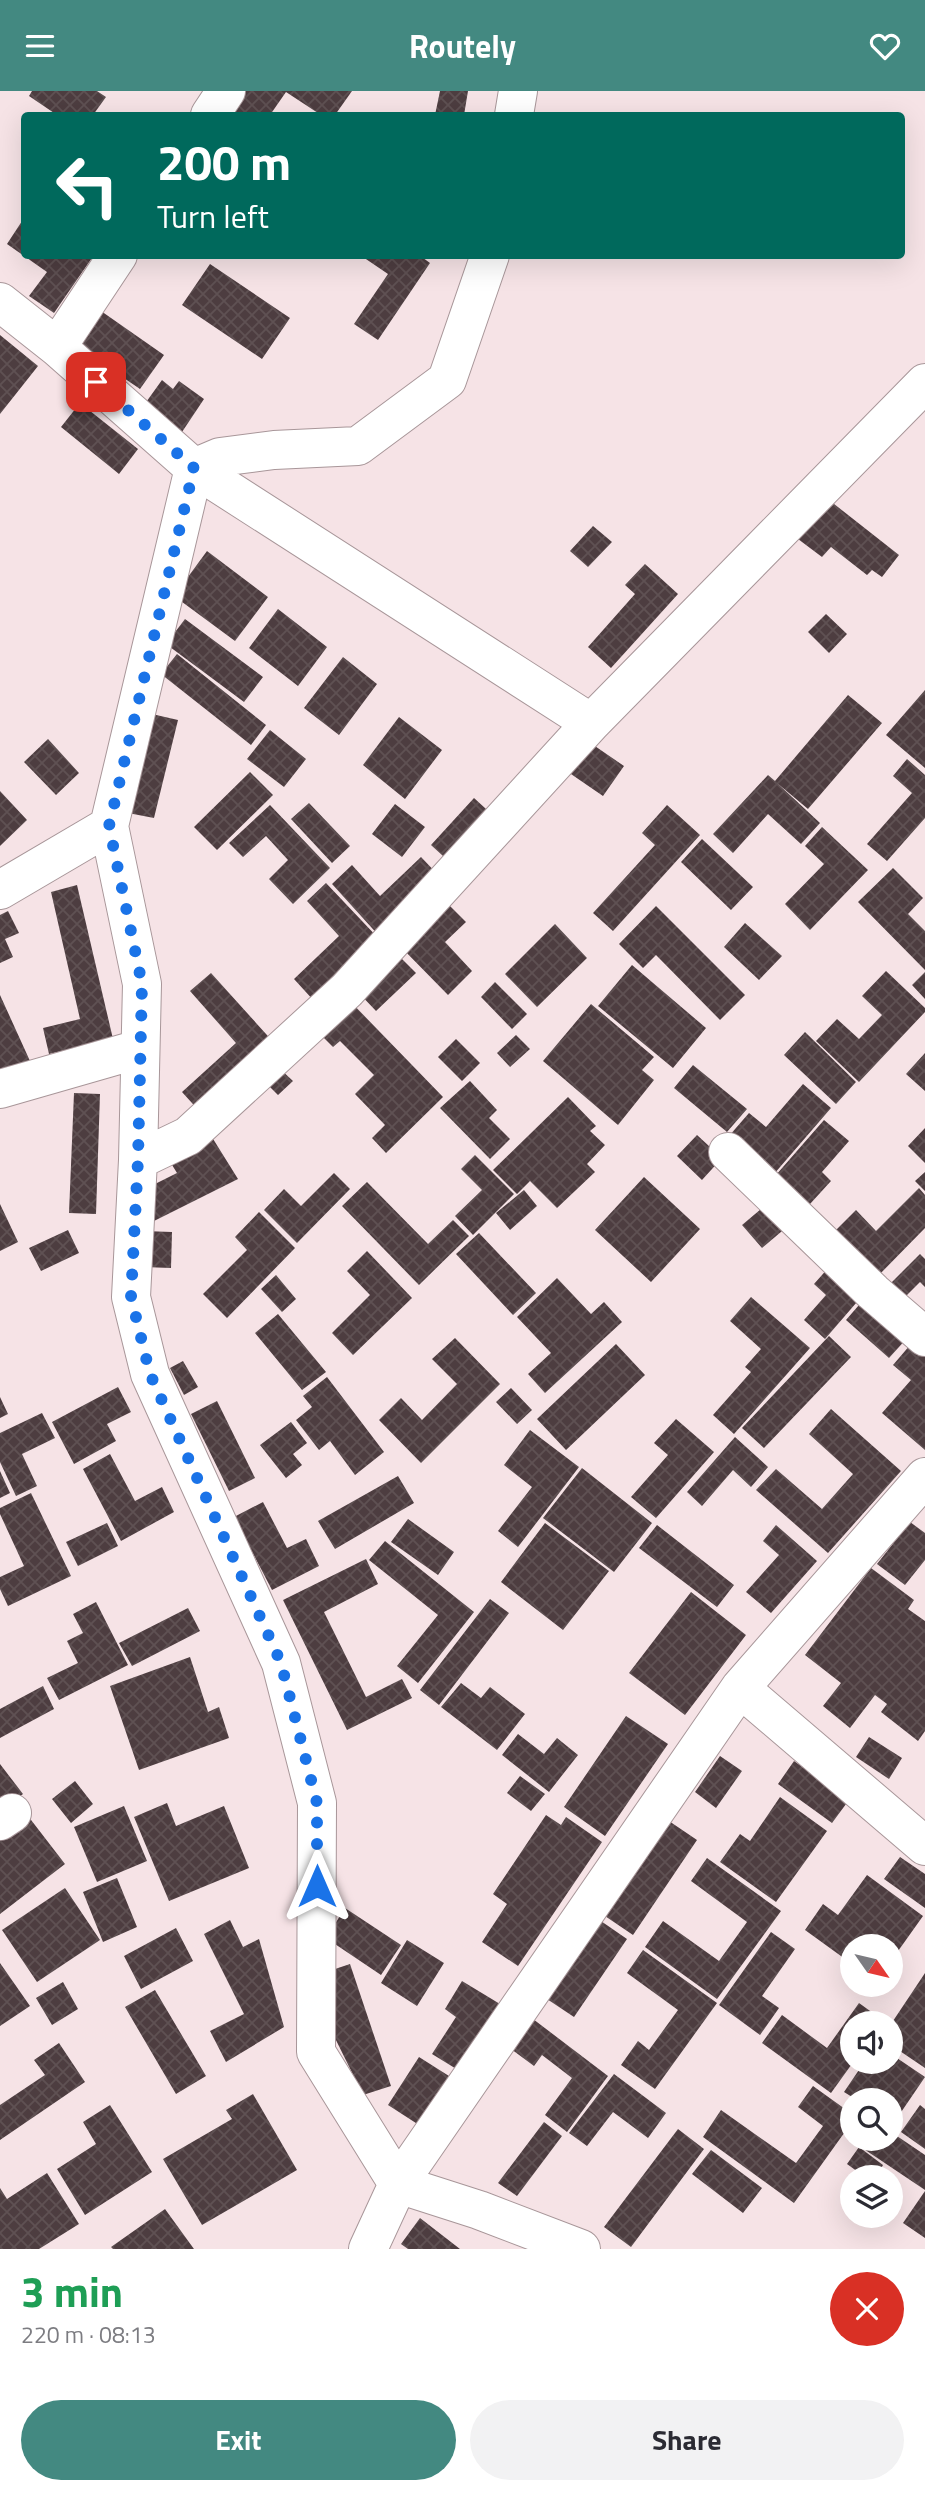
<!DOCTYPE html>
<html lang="en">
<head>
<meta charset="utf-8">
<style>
	:root { --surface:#fff; --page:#f2f2f3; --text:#2b2b33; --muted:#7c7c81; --accent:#438981 }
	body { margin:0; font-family:"Titillium Web",sans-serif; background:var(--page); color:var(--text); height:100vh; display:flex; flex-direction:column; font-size:26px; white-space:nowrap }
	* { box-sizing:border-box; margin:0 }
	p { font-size:23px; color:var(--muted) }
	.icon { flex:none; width:38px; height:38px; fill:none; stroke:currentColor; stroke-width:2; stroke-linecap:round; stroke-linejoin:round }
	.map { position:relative; height:2158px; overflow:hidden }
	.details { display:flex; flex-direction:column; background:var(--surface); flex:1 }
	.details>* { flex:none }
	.banner { position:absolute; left:21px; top:21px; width:884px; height:147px; border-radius:7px; box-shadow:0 7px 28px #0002; background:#00695c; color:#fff; overflow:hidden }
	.needle { width:46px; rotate:124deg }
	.fabs { position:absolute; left:840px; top:1843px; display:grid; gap:14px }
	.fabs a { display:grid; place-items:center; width:63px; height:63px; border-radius:50%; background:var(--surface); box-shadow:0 7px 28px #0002; font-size:35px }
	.pin { position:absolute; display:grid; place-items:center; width:60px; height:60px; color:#fff; margin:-30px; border-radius:14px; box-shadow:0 4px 10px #0006 }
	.me { position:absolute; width:77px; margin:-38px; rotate:0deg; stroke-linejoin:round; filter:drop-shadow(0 0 5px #0008) }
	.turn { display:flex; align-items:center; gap:24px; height:147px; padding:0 21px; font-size:32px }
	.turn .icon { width:91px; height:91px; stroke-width:2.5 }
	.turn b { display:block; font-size:49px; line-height:60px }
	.round { display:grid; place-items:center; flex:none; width:74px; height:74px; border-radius:37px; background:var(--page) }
	.head { display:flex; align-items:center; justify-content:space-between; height:119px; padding:0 21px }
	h1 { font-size:42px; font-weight:700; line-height:52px; color:#1e9e55 }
	.primary-button { display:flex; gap:14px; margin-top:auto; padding:14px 21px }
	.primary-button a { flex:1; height:80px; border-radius:42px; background:var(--accent); color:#fff; font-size:28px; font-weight:700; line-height:80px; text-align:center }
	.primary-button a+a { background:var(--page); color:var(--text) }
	header { display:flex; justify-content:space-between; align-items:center; height:91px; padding:0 21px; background:var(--accent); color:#fff; font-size:32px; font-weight:700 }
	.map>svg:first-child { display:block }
</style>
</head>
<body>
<header><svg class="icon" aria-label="menu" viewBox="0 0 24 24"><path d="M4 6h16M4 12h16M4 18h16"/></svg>Routely<svg class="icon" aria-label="heart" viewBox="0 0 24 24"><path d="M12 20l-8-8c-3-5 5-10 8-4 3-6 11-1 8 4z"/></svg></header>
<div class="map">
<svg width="925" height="2158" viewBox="0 0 925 2158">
	<defs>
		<pattern id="building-cross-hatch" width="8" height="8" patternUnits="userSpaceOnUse" patternTransform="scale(1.75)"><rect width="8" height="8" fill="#4d3d40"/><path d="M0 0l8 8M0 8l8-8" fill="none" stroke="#5f5153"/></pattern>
	</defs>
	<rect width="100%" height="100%" fill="#f6e3e6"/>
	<path fill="url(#building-cross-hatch)" d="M 32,0 L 97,0 L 106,6 L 93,24 L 57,24 L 29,5 Z
		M 246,0 L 352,0 L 335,24 L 321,24 L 286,1 L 270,24 L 229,24 Z
		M 440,0 L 468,0 L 464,24 L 435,24 Z
		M 24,127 L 24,164 L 94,164 L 54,222 L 29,205 L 47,181 L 7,153 Z
		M 360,164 L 419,164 L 430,172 L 378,249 L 354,233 L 388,183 Z
		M 210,173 L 290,227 L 262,268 L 182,214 Z
		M 101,220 L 164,264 L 140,298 L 77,255 Z
		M 0,244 L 38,275 L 0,323 Z
		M 162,289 L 173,298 L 179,290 L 204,308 L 182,341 L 144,314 Z
		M 80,312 L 138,358 L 119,383 L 61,336 Z
		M 829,409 L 899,464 L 882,486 L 872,479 L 867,484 L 831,456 L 822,466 L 798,448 Z
		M 593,435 L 612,451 L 588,476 L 570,460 Z
		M 207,460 L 268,506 L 235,550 L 174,505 Z
		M 645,473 L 678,503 L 611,577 L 588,556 L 635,503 L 625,494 Z
		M 278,518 L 327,556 L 298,595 L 249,557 Z
		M 826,523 L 847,543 L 829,562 L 808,541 Z
		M 185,528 L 263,586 L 244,611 L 166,553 Z
		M 177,563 L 266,634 L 251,654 L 161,583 Z
		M 343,566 L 377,593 L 339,644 L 304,617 Z
		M 925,599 L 925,677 L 886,644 Z
		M 848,604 L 882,632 L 808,718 L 777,692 L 820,732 L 801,753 L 768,723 L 733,762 L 713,743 L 768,684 L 775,690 Z
		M 152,623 L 178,629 L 154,727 L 128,722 Z
		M 399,626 L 442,659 L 405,708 L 363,674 Z
		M 270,639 L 306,668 L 284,696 L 247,668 Z
		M 48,648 L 79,682 L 56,704 L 24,671 Z
		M 589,651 L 624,675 L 603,705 L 568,681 Z
		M 907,668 L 925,684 L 925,727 L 887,770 L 867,753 L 912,702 L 893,685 Z
		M 250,681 L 273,704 L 217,759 L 194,736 Z
		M 0,700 L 27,729 L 0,755 Z
		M 474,707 L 497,728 L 455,776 L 431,754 Z
		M 309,712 L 350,755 L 332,772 L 291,728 Z
		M 395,713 L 425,736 L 402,766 L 372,743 Z
		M 270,714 L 330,777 L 293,813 L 269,788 L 288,769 L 266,745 L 243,766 L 229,752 Z
		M 667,714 L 700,744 L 613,840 L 593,822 L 655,754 L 642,742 Z
		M 822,736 L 868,779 L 810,839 L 785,813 L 824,773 L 805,755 Z
		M 702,748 L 753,796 L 731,819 L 681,771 Z
		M 421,766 L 443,789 L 381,847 L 332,793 L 352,774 L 380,805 Z
		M 893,777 L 923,807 L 908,823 L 925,840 L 925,879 L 858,811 Z
		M 326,792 L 380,849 L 315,911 L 294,888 L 339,845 L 307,810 Z
		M 77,794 L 113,948 L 49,963 L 43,937 L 80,928 L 51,801 Z
		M 444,809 L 466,831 L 445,851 L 472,880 L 448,904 L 399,854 Z
		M 656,815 L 745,904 L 720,929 L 656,864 L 643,877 L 619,853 Z
		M 8,820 L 19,842 L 5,848 L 13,866 L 0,872 L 0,824 Z
		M 745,832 L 782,865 L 759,889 L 724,856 Z
		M 555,833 L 587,867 L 537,916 L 505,883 Z
		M 395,861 L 416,882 L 376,920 L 356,899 Z
		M 632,874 L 706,937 L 673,977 L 598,915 Z
		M 886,880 L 925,917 L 925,921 L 859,991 L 816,950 L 837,928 L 859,948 L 882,924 L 862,905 Z
		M 925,881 L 925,908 L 912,894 Z
		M 211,882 L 276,954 L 201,1022 L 182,1001 L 236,952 L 190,900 Z
		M 495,891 L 527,923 L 512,938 L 481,906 Z
		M 0,904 L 30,970 L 0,979 Z
		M 347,907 L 443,1006 L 386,1062 L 372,1047 L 385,1034 L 355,1003 L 374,984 L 340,950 L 333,956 L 315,938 Z
		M 591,913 L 654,966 L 642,979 L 654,989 L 618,1034 L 543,970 Z
		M 805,941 L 856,991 L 836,1013 L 784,964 Z
		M 516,944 L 530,958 L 510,976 L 497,962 Z
		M 456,948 L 480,972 L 462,990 L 438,966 Z
		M 925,962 L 925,1000 L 906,983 Z
		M 693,974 L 747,1018 L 727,1041 L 674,997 Z
		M 278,976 L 293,990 L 278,1004 L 264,990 Z
		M 470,990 L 497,1019 L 489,1027 L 510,1048 L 490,1068 L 440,1017 Z
		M 803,993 L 831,1017 L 774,1083 L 729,1045 L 749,1022 L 766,1036 Z
		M 74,1002 L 100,1003 L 96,1123 L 69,1122 Z
		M 568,1006 L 596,1035 L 590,1040 L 605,1054 L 587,1073 L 595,1081 L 557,1117 L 530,1090 L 517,1103 L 493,1079 Z
		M 824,1029 L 849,1050 L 822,1081 L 831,1090 L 810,1113 L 776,1084 Z
		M 925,1037 L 925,1072 L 908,1055 Z
		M 210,1043 L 238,1088 L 148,1133 L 145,1098 L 177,1082 L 169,1069 Z
		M 697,1044 L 722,1067 L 702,1089 L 677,1065 Z
		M 475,1064 L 514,1103 L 473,1144 L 455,1125 L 482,1099 L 461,1078 Z
		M 925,1081 L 925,1100 L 915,1090 Z
		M 334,1082 L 350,1098 L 297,1152 L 264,1119 L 284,1098 L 301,1115 Z
		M 644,1086 L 700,1138 L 651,1191 L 595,1139 Z
		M 367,1091 L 428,1153 L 453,1129 L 469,1145 L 419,1194 L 342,1115 Z
		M 919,1097 L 925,1104 L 925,1137 L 876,1187 L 832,1143 L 856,1119 L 876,1140 Z
		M 524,1099 L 537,1115 L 510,1139 L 496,1122 Z
		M 768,1112 L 788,1135 L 762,1157 L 742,1134 Z
		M 0,1113 L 18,1151 L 0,1160 Z
		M 259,1121 L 295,1157 L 227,1227 L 203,1203 L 247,1159 L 235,1146 Z
		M 68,1139 L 79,1162 L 41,1180 L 29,1157 Z
		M 144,1140 L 172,1141 L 171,1177 L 143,1176 Z
		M 479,1142 L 536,1202 L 513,1224 L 456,1163 Z
		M 367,1160 L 412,1207 L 353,1264 L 332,1242 L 370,1204 L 347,1180 Z
		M 920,1163 L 925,1168 L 925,1196 L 920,1191 L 902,1209 L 888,1195 Z
		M 830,1175 L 863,1204 L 825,1248 L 804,1229 L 826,1204 L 814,1193 Z
		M 276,1184 L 296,1208 L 282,1221 L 261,1198 Z
		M 557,1187 L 591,1223 L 604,1211 L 622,1231 L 545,1302 L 528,1283 L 551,1262 L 517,1226 Z
		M 751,1206 L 810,1257 L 734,1343 L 713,1324 L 751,1281 L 745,1276 L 761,1258 L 730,1230 Z
		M 865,1207 L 909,1245 L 889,1267 L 846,1229 Z
		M 278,1223 L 326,1281 L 302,1299 L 255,1242 Z
		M 829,1245 L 851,1266 L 764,1357 L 742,1337 Z
		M 917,1246 L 925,1254 L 925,1359 L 882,1322 L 911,1289 L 893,1274 Z
		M 455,1247 L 500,1293 L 421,1372 L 379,1329 L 401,1307 L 422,1329 L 457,1293 L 432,1268 Z
		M 616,1253 L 645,1284 L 566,1359 L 537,1328 Z
		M 183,1270 L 198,1296 L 184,1304 L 170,1277 Z
		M 327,1286 L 384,1361 L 355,1384 L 330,1350 L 319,1359 L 296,1329 L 312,1316 L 303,1305 Z
		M 118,1296 L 131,1321 L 107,1333 L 116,1350 L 74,1373 L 52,1331 Z
		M 511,1297 L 532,1319 L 517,1333 L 496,1311 Z
		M 0,1306 L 8,1323 L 0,1327 Z
		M 217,1310 L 255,1387 L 229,1400 L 191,1323 Z
		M 831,1318 L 901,1380 L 828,1462 L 756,1399 L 776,1378 L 822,1418 L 853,1383 L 809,1343 Z
		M 42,1322 L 55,1347 L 22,1363 L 37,1395 L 16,1405 L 0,1371 L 0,1342 Z
		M 676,1328 L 714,1361 L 656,1427 L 631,1406 L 668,1364 L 654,1352 Z
		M 291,1331 L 307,1352 L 293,1363 L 302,1374 L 286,1387 L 260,1354 Z
		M 530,1339 L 579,1376 L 518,1456 L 498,1440 L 532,1396 L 504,1374 Z
		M 735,1346 L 768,1376 L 751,1396 L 733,1379 L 702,1415 L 687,1401 Z
		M 110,1363 L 135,1410 L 162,1396 L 174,1421 L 121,1450 L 83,1378 Z
		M 582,1377 L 652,1432 L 614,1481 L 543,1427 Z
		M 0,1380 L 10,1402 L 0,1407 Z
		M 398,1385 L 414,1412 L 335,1458 L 318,1430 Z
		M 31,1402 L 71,1485 L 8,1515 L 0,1498 L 0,1486 L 24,1475 L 0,1423 L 0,1417 Z
		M 263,1411 L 287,1457 L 306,1448 L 319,1475 L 272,1499 L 234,1426 Z
		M 408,1428 L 454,1461 L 438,1484 L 391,1451 Z
		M 910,1431 L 925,1442 L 925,1469 L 905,1494 L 877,1473 Z
		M 107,1432 L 118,1455 L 78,1475 L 66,1451 Z
		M 545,1432 L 609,1480 L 563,1539 L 501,1491 Z
		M 657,1434 L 734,1494 L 717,1516 L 639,1457 Z
		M 776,1434 L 817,1470 L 771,1522 L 746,1501 L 779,1464 L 763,1450 Z
		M 385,1450 L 474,1521 L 418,1592 L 397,1575 L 438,1524 L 369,1469 Z
		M 366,1468 L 378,1493 L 324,1521 L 366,1606 L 402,1588 L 412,1607 L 347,1639 L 283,1509 Z
		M 871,1477 L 914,1509 L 908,1518 L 925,1530 L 925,1640 L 918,1650 L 881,1621 L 887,1613 L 875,1604 L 850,1637 L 823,1615 L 841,1592 L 805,1564 Z
		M 691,1501 L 746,1544 L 685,1624 L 629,1582 Z
		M 490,1508 L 509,1522 L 439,1614 L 420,1599 Z
		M 96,1511 L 128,1574 L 59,1609 L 47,1587 L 78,1572 L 67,1550 L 83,1542 L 73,1523 Z
		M 188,1517 L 200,1540 L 132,1575 L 119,1552 Z
		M 190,1566 L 208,1621 L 219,1616 L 229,1647 L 139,1679 L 110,1595 Z
		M 461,1592 L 481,1607 L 490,1596 L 525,1623 L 497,1659 L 441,1616 Z
		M 43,1595 L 54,1618 L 0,1647 L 0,1618 Z
		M 626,1625 L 668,1653 L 605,1745 L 564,1716 Z
		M 518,1643 L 544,1663 L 557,1647 L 578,1664 L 549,1701 L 502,1664 Z
		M 869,1646 L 902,1667 L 889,1688 L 856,1666 Z
		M 720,1665 L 742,1680 L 716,1717 L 695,1701 Z
		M 794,1670 L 849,1709 L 832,1732 L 778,1693 Z
		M 0,1673 L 23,1703 L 0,1721 Z
		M 520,1685 L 545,1703 L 531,1720 L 507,1702 Z
		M 75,1690 L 93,1713 L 71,1732 L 52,1708 Z
		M 780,1706 L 827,1740 L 776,1811 L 720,1771 L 740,1743 L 750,1750 Z
		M 167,1712 L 176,1735 L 224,1715 L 249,1777 L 169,1810 L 134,1726 Z
		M 124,1715 L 147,1770 L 97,1791 L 74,1736 Z
		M 546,1724 L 561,1734 L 566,1726 L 602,1751 L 518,1875 L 482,1851 L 507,1813 L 493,1803 Z
		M 28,1725 L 65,1773 L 0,1823 L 0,1746 Z
		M 666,1728 L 697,1749 L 633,1844 L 602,1823 Z
		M 900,1766 L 925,1783 L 925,1817 L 884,1788 Z
		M 707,1767 L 781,1820 L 717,1908 L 645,1856 L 663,1830 L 719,1870 L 747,1831 L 691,1790 Z
		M 867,1784 L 923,1825 L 891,1870 L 891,1855 L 852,1855 L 852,1873 L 805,1839 L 823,1813 L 838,1824 Z
		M 117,1787 L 137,1836 L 103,1851 L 83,1801 Z
		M 65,1797 L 100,1849 L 37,1891 L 2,1839 Z
		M 345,1817 L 401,1854 L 381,1884 L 326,1847 Z
		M 598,1828 L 627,1848 L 574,1926 L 544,1906 Z
		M 230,1829 L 243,1856 L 259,1848 L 284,1936 L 226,1971 L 210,1940 L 244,1923 L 204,1843 Z
		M 176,1837 L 193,1870 L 141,1898 L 124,1865 Z
		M 771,1841 L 795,1858 L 762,1905 L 779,1917 L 760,1944 L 719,1914 Z
		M 407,1849 L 444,1872 L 417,1915 L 381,1892 Z
		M 643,1859 L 717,1912 L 655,1998 L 621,1974 L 638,1950 L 649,1959 L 678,1919 L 627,1882 Z
		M 0,1872 L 30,1915 L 0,1935 Z
		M 350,1873 L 391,1995 L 363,2004 L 332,1941 L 323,1882 Z
		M 925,1882 L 925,1977 L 891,1954 L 891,1933 Z
		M 462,1890 L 500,1913 L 458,1979 L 432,1963 L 456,1926 L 445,1918 Z
		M 63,1891 L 78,1918 L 52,1934 L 36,1907 Z
		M 155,1899 L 206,1985 L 176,2003 L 125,1916 Z
		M 859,1912 L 884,1930 L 882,1932 L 852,1932 L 854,1970 L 831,2002 L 762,1952 L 782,1924 L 827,1957 Z
		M 533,1928 L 608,1985 L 567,2041 L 545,2024 L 572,1987 L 542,1964 L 534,1975 L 511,1958 Z
		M 59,1952 L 85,1991 L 0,2049 L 0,2014 L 45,1984 L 34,1969 Z
		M 891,1963 L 925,1986 L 893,2033 L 891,2032 L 891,2009 L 857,2009 L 844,2001 L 865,1970 L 891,1970 Z
		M 419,1966 L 449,1985 L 419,2034 L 388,2014 Z
		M 614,1983 L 666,2022 L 648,2047 L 613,2021 L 587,2055 L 569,2042 Z
		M 813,1995 L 852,2023 L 852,2031 L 794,2112 L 703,2046 L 721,2019 L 796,2072 L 823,2035 L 798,2016 Z
		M 253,2003 L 297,2079 L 202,2134 L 163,2068 L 232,2028 L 226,2019 Z
		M 110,2014 L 152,2081 L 85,2124 L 57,2078 L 96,2053 L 83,2031 Z
		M 920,2014 L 925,2018 L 925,2058 L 901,2041 Z
		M 544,2031 L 562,2045 L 517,2105 L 498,2092 Z
		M 852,2036 L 852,2048 L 891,2048 L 891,2041 L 925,2064 L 925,2099 L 846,2046 Z
		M 678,2038 L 704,2058 L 631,2156 L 604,2136 Z
		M 859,2056 L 883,2074 L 876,2086 L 865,2086 L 847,2073 Z
		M 711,2059 L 762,2097 L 743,2122 L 692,2083 Z
		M 47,2082 L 79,2133 L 39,2158 L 0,2158 L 0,2097 L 7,2108 Z
		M 925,2100 L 925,2147 L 903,2132 Z
		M 165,2118 L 194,2158 L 113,2158 L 111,2156 Z
		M 420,2127 L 460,2158 L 408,2158 L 401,2153 Z"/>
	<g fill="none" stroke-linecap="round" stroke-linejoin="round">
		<defs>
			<path id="minor" d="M 210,24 L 226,0
				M 514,24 L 518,0
				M 0,211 L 57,256 L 194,377 L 591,632
				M 57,256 L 118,164
				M 194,377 L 109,735 L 142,893 L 138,1069 L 131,1206 L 150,1283 L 281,1572 L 317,1712 L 316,1961 L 398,2093 L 479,2119 L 581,2158
				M 194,377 L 220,366 L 274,359 L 358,355 L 447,289 L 490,164
				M 0,799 L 109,735
				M 0,998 L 139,958
				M 728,1061 L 873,1201 L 925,1246
				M 138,1069 L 188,1045 L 347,899 L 591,632 L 925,292
				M 740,1597 L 925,1755
				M 0,1730 L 12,1722
				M 368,2158 L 398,2093 L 740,1597 L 925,1386"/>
		</defs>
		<use href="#minor" stroke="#a89699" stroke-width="40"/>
		<use href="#minor" stroke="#fff" stroke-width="38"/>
	</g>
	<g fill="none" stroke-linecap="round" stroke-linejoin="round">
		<path stroke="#1a73e8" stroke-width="12" stroke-dasharray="0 21.6" d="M 96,291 L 194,377 L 109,735 L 142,893 L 138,1069 L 131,1206 L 150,1283 L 281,1572 L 317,1712 L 317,1795"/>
	</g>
</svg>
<div class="fabs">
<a><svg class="needle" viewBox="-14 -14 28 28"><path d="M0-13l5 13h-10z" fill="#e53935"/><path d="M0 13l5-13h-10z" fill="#7c7c81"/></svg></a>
<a><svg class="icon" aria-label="sound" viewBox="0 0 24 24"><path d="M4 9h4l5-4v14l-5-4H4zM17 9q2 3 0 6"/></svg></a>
<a><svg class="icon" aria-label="search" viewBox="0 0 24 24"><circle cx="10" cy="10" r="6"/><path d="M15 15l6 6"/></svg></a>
<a><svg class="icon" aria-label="layers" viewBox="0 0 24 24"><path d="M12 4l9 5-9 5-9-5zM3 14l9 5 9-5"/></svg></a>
</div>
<div class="pin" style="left:96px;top:291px;background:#d93025"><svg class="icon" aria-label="arrive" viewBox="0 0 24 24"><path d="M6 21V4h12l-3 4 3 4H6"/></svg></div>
<svg class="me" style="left:317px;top:1795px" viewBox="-20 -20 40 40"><path d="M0-17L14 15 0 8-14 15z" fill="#1a73e8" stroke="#fff" stroke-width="4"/></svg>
<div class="banner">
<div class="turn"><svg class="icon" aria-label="left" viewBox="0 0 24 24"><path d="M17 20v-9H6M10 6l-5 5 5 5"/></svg><div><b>200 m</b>Turn left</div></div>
</div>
</div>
<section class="details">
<div class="head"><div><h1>3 min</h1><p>220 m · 08:13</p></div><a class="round" style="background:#d93025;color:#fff"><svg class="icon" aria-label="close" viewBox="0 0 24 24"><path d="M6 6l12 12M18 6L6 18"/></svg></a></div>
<div class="primary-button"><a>Exit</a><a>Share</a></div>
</section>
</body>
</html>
